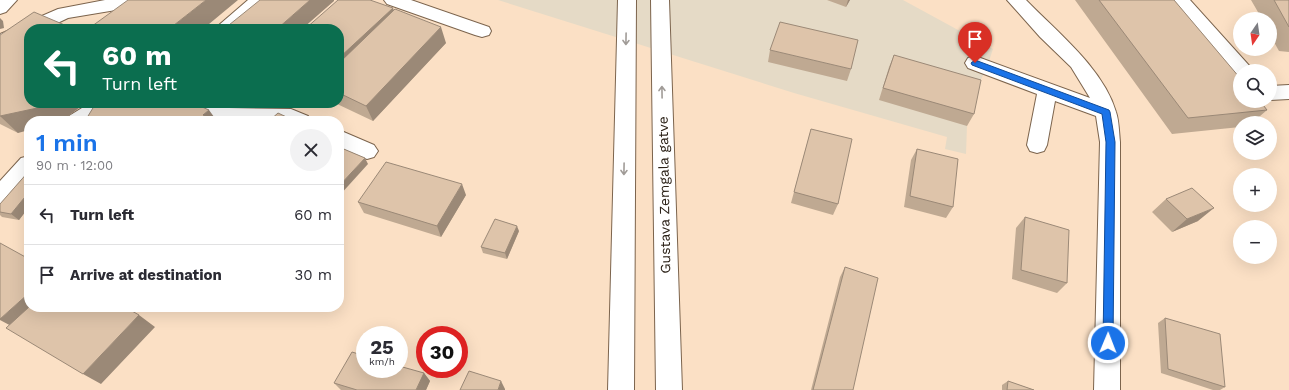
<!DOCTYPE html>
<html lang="en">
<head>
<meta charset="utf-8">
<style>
	:root { --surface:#fff; --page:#f2f2f3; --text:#2b2b33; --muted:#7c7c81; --line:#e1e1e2; --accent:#1a73e8 }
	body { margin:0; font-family:"Work Sans",sans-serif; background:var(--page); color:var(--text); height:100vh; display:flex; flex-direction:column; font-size:15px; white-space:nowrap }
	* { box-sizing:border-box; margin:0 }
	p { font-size:13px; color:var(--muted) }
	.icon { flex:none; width:22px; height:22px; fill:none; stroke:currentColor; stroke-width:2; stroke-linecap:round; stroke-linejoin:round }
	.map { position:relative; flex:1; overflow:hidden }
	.details { position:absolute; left:24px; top:116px; width:320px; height:196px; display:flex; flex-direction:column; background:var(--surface); border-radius:16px; box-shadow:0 4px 16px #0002 }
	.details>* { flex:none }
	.hud { position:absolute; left:24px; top:24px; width:320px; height:84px; border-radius:16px; box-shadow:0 4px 16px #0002; background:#0b6e4f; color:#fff; overflow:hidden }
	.needle { width:26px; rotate:193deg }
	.tools { position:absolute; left:1233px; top:12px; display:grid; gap:8px }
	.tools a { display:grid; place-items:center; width:44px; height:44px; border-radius:50%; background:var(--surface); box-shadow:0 4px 16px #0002; font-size:20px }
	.speed { position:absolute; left:356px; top:326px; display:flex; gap:8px; font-size:20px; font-weight:700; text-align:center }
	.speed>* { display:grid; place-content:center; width:52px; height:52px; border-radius:50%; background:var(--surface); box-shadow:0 4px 16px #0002; line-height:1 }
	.speed small { font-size:10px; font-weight:400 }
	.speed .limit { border:6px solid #d22; background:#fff; color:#111 }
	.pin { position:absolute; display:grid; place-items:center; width:34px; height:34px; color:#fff; margin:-41px -17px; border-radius:50% 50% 50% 0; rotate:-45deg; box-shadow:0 0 4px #0007 }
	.pin .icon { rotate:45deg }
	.me { position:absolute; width:44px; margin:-22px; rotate:1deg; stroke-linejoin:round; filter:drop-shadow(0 0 3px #0008) }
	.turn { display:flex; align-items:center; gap:14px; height:84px; padding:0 12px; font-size:18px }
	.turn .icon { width:52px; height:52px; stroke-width:2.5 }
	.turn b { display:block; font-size:28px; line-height:34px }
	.round { display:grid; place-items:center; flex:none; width:42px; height:42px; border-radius:21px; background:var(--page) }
	.summary { display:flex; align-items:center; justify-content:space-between; height:68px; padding:0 12px }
	h1 { font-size:24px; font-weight:600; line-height:30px; color:var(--accent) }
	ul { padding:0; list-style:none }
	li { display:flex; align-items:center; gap:12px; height:60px; padding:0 12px; border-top:1px solid var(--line) }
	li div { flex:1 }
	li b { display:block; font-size:15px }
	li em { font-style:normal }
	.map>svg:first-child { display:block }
</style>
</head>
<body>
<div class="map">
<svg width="1289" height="390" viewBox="0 0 1289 390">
	<rect width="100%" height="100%" fill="#fbe0c5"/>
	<path fill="#e5dac6" d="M 498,0 L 903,0 L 993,49 L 987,67 L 975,92 L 967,126 L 966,154 L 945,149 L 947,137 L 794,93 Z"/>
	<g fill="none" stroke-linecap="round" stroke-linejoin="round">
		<defs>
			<path id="minor" d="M 0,0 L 17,0 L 6,12 L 0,14 Z
				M 105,0 L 140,0 L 134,6 L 128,8 L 68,18 L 45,29 L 29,29 L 29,36 L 0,48 L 0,34 L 58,9 Z
				M 248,0 L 268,0 L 237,29 L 216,29 L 219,25 Z
				M 384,0 L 411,0 L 489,27 L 491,31 L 489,35 L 482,37 L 475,35 L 387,4 Z
				M 1007,0 L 1026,0 C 1057,32 1103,68 1116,112 C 1119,121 1119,132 1120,142 L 1120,390 L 1094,390 L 1100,142 L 1096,116 L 1055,101 L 1047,145 L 1044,151 L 1037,153 L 1030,151 L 1027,145 L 1037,94 L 968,68 L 965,63 L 968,58 L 975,56 L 1090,98 L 1071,67 L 1040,37 Z
				M 1171,0 L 1190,0 L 1254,71 L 1240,71 L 1240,77 L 1237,76 Z
				M 1289,85 L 1289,99 L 1270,100 L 1270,86 Z
				M 90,103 L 120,103 L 117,108 L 92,121 L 66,121 L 69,116 Z
				M 188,103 L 217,103 L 228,108 L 291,109 L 308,116 L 311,121 L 218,121 L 191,108 Z
				M 339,130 L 374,145 L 378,151 L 374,157 L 367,159 L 339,147 Z
				M 29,156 L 29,178 L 8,202 L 0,205 L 0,181 L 21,158 Z"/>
			<path id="major" d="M 618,0 L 636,0 L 634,390 L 608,390 Z
				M 651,0 L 669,0 L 682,390 L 656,390 Z"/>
		</defs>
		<use href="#minor" stroke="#7c644d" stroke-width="2"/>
		<use href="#major" stroke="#7c644d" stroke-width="2"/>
		<use href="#minor" fill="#fff" fill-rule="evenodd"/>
		<use href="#major" fill="#fff" fill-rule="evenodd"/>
	</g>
	<path fill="#bfa992" d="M 827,0 L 850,0 L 846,7 Z
		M 1075,0 L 1174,0 L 1267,110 L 1252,123 L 1240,123 L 1240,127 L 1172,134 Z
		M 1251,0 L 1289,0 L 1289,52 L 1279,51 L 1270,35 L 1270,19 L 1262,19 Z
		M 393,8 L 394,11 L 446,43 L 373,121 L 335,103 L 339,103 L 339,29 Z
		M 0,35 L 85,103 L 62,121 L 29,121 L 18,133 L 0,124 Z
		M 770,50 L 851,69 L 847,81 L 768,62 Z
		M 894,55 L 974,114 L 967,126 L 879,100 L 889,67 Z
		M 811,129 L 838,204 L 833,215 L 791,203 Z
		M 917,149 L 953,207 L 946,218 L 904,207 L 911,160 Z
		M 29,171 L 29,207 L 19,220 L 2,217 L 0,215 L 0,204 Z
		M 466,195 L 441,237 L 364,213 L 358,202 Z
		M 1166,199 L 1198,221 L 1172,232 L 1152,212 Z
		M 1025,217 L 1067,283 L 1057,293 L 1012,279 L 1016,228 Z
		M 519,231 L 507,259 L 483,253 L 481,247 Z
		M 845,267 L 853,390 L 811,390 L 840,277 Z
		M 1165,318 L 1225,387 L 1220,390 L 1213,390 L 1161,373 L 1158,323 Z
		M 424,373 L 430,381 L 426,390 L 341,390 L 334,383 Z
		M 1008,381 L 1034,390 L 1002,390 L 1002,385 Z"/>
	<path fill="#9b8977" d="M 206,0 L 238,0 L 203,29 L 169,29 Z
		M 310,0 L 334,0 L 334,1 L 302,29 L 277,29 Z
		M 848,0 L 850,0 L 846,7 Z
		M 393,8 L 398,24 L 339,81 L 339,58 Z
		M 0,18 L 3,21 L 4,28 L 0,29 Z
		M 441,27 L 446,43 L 373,121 L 366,106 Z
		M 47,103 L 85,103 L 62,121 L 29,121 L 29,130 L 18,133 L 0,116 Z
		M 209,110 L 217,121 L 208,121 L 203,115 Z
		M 365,158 L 368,164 L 339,196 L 339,186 Z
		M 462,184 L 466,195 L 441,237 L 437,226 Z
		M 29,192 L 29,207 L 19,220 L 11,214 Z
		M 1214,208 L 1198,221 L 1172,232 L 1187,219 Z
		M 517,226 L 519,231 L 507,259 L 505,253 Z
		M 29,293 L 29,307 L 15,328 L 0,320 L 0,319 Z
		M 139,315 L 155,327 L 101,384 L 83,374 Z
		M 424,373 L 430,381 L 426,390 L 416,390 Z
		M 501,381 L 505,389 L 505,390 L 498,390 Z"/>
	<path fill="#dec4aa" stroke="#9b8977" d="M 128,0 L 206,0 L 169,29 L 88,29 Z
		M 260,0 L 310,0 L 277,29 L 224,29 Z
		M 338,0 L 370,0 L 393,8 L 339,58 L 339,29 L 305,29 Z
		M 1099,0 L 1174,0 L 1240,78 L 1240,101 L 1260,101 L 1267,110 L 1188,118 Z
		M 1274,0 L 1289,0 L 1289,27 Z
		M 395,9 L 441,27 L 366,106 L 339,93 L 339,63 Z
		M 34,12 L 74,29 L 29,29 L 29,103 L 47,103 L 42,107 L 0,116 L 0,35 Z
		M 780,22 L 858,40 L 851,69 L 770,50 Z
		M 894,55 L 981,80 L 974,114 L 883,88 Z
		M 96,103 L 193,103 L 209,110 L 203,115 L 216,121 L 85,121 Z
		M 278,113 L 295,121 L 269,121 Z
		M 811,129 L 852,139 L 838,204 L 794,192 Z
		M 339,147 L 365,158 L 339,186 Z
		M 917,149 L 958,159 L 953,207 L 910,196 Z
		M 386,162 L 462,184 L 437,226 L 358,202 Z
		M 29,171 L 29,192 L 11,214 L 0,212 L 0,204 Z
		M 1192,188 L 1214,208 L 1187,219 L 1166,199 Z
		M 1025,217 L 1069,230 L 1067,283 L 1021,270 Z
		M 495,219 L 517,226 L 505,253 L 481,247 Z
		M 0,243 L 29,259 L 29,293 L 0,319 Z
		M 845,267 L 878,278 L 853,390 L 813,390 Z
		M 29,307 L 125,307 L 139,315 L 83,374 L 6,328 Z
		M 1165,318 L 1220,334 L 1225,387 L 1168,369 Z
		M 352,352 L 365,356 L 365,369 L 399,369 L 399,366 L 424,373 L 416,390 L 357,390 L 334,383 Z
		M 469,371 L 501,381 L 498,390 L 460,390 Z
		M 1008,381 L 1034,390 L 1007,390 Z"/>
	<defs><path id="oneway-shaft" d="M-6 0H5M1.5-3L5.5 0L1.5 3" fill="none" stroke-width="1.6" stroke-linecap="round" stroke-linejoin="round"/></defs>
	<g stroke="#a09b97">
		<use href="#oneway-shaft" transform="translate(626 39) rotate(91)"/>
		<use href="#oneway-shaft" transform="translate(662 92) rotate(-91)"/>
		<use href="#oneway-shaft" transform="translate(624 169) rotate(91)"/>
	</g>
	<path fill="#1a73e8" stroke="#114b97" d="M 975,60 L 1109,110 L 1110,112 L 1115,142 L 1113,343 L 1112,347 L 1108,348 L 1104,347 L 1103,343 L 1106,142 L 1102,114 L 972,65 L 971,63 Z"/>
	<g text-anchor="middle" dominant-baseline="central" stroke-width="3" stroke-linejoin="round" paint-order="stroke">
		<g font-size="14" fill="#2b2117" stroke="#fff">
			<text transform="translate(664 195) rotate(-91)">Gustava Zemgala gatve</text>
		</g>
	</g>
</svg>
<div class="tools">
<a><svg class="needle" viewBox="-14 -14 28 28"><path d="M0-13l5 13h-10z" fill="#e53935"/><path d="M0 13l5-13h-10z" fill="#7c7c81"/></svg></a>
<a><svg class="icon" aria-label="search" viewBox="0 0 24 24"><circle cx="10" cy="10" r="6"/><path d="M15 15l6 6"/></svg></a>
<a><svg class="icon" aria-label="layers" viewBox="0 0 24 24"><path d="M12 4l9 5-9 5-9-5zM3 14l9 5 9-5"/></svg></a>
<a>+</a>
<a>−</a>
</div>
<div class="speed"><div>25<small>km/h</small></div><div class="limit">30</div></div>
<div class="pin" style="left:975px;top:63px;background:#d93025"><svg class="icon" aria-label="arrive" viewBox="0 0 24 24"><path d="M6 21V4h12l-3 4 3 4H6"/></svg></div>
<svg class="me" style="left:1108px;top:343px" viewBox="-20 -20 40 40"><circle r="17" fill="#1a73e8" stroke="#fff" stroke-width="3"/><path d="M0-11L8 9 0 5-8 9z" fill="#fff"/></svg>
<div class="hud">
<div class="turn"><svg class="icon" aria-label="left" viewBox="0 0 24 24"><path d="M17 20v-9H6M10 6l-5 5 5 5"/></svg><div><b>60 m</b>Turn left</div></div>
</div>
<section class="details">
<div class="summary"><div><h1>1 min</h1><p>90 m · 12:00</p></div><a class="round"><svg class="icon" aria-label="close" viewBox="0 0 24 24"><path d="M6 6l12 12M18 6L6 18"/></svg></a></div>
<ul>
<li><svg class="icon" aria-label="left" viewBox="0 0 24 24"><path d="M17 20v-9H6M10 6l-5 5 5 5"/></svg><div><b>Turn left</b></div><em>60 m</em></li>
<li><svg class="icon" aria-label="arrive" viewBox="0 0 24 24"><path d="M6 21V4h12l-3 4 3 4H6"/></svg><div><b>Arrive at destination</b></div><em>30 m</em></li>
</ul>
</section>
</div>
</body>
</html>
